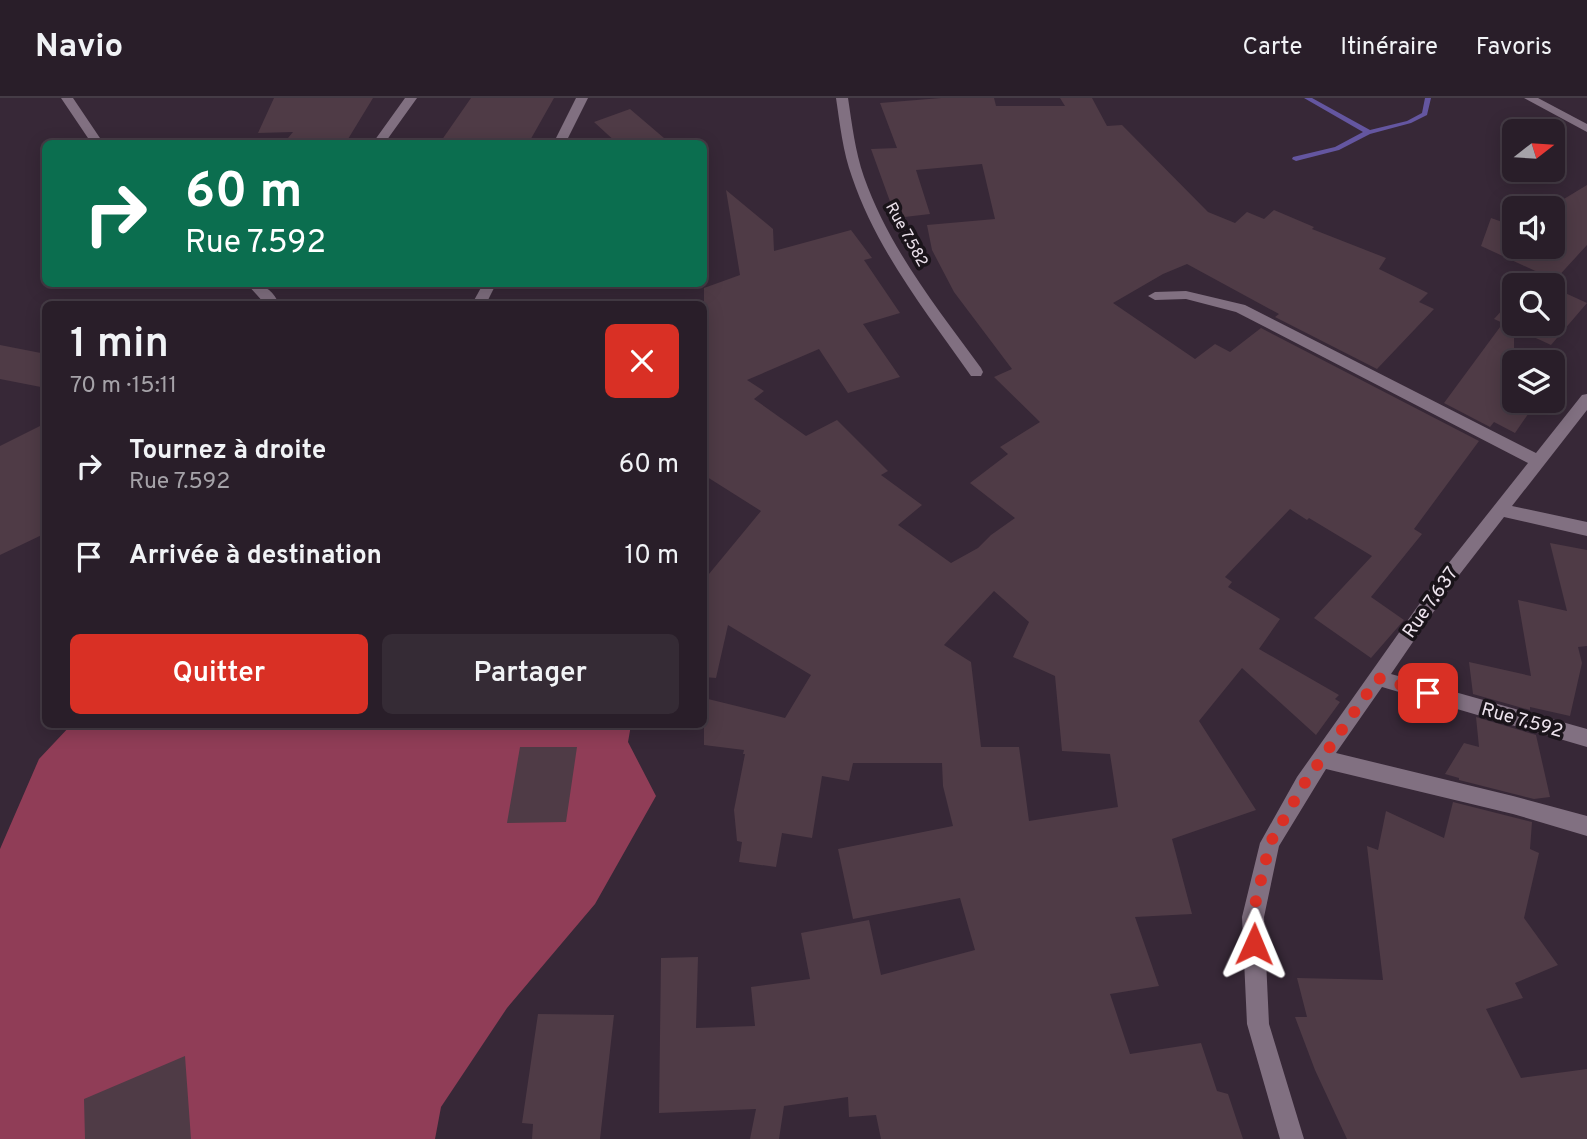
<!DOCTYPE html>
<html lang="fr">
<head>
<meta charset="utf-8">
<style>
	:root { --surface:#291e29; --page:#352b35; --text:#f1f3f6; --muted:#a5a2a8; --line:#453c46; --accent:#d93025 }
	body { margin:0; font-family:Overpass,sans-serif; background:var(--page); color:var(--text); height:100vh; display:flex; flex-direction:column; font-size:26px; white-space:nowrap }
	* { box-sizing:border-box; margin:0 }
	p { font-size:23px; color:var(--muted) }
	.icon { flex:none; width:38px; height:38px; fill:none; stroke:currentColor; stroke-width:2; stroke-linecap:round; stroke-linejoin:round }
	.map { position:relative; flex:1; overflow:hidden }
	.drawer { position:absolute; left:42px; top:203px; width:665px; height:427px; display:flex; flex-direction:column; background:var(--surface); border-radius:10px; box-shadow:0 4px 18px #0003,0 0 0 2px var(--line) }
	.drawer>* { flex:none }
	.guide { position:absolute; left:42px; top:42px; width:665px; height:147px; border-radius:10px; box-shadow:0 4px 18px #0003,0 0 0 2px var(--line); background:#0b6e4f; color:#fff; overflow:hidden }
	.needle { width:46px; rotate:73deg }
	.buttons { position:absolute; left:1502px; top:21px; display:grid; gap:14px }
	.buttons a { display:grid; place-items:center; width:63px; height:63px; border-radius:10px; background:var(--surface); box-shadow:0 4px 18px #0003,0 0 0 2px var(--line); font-size:35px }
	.pin { position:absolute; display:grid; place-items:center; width:60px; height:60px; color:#fff; margin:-30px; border-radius:14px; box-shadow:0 4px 10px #0006 }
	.me { position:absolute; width:77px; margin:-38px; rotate:1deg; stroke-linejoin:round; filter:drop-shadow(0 0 5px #0008) }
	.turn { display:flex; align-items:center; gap:24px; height:147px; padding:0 28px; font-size:32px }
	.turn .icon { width:91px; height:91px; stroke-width:2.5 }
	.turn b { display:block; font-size:49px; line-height:60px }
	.round { display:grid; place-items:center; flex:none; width:74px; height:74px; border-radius:10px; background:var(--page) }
	.head { display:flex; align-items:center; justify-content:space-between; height:119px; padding:0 28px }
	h1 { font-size:42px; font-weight:600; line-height:52px }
	.cta { display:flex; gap:14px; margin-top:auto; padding:14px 28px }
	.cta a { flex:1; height:80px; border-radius:10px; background:var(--accent); color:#fff; font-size:28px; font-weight:600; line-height:80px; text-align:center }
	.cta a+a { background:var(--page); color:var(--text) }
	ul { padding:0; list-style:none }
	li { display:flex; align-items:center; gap:21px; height:91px; padding:0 28px }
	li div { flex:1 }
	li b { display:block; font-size:26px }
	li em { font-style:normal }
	header { display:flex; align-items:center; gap:42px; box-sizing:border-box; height:98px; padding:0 35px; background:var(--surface); border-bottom:2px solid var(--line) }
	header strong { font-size:33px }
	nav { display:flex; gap:38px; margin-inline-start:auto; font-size:24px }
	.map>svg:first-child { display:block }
</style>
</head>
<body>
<header>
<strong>Navio</strong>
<nav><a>Carte</a><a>Itinéraire</a><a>Favoris</a></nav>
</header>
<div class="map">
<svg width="1587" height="1041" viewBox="0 0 1587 1041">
	<rect width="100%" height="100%" fill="#372837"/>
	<path fill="#903d57" d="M 174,626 L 185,630 L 192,626 L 631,627 L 628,644 L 656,698 L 595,806 L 507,910 L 441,1009 L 435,1041 L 0,1041 L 0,751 L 39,661 L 71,627 Z"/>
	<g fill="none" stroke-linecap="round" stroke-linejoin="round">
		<path fill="#6456a0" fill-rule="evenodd" d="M 1304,0 L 1312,0 L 1370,32 L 1407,23 L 1422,15 L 1425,0 L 1431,0 L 1427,17 L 1411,25 L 1370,36 L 1339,52 L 1296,63 L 1292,61 L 1293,59 L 1335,49 L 1363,34 Z"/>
	</g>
	<path fill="#4f3b46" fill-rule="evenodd" d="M 274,0 L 373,0 L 345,46 L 283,46 L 293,34 L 258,35 Z
		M 471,0 L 554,0 L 528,46 L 439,46 Z
		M 941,0 L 994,0 L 996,8 L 1065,8 L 1060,0 L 1092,0 L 1107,28 L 1122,27 L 1208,114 L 1235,125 L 1247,114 L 1264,121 L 1274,112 L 1314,129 L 1312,131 L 1386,160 L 1379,171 L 1428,195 L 1419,204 L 1434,211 L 1377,271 L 1275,219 L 1279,216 L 1187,166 L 1163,176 L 1113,205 L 1195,261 L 1215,246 L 1230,254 L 1261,230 L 1479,343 L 1414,431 L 1422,436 L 1371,499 L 1404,522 L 1371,560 L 1314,520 L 1372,458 L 1309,420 L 1307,422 L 1290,411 L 1225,479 L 1232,484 L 1228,489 L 1280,521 L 1259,551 L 1339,597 L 1335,601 L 1340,604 L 1316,637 L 1242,570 L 1199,623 L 1256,712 L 1172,741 L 1192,816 L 1135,819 L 1159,888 L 1110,896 L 1130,956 L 1201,945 L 1217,993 L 1228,996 L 1243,1041 L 881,1041 L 876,1017 L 849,1019 L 848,999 L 784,1008 L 779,1041 L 750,1041 L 756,1011 L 659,1015 L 661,860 L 698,859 L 696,930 L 755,928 L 751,889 L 810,881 L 801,835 L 869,822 L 881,877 L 975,852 L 960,800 L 853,821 L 838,751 L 953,728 L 943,688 L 942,665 L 853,665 L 849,683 L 822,678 L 812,740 L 782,735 L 776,769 L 739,764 L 742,744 L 737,743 L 734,712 L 745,656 L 743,656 L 744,652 L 704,647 L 704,600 L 785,620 L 811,577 L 728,527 L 716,580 L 704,579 L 704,482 L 761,413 L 704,377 L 704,220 L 708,220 L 704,215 L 704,190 L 740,177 L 726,92 L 773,131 L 774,153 L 851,132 L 872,160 L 864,162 L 900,215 L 863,226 L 900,279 L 848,295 L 819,251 L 747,282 L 764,293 L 754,301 L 806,338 L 837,322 L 888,373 L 881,377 L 922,407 L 898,427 L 951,465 L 978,450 L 991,437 L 1015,420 L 970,385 L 1008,356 L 1000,349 L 1040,324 L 994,279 L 1012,271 L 954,194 L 932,152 L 927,127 L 995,121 L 982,66 L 916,72 L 930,116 L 896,120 L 871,51 L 897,50 L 880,5 ZM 994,493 L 1029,524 L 1013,559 L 1055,578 L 1062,653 L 1110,656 L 1118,709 L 1029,723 L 1019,649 L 981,649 L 971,564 L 944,547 Z
		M 630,11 L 671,46 L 618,46 L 594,24 Z
		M 1587,87 L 1587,147 L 1555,182 L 1481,148 L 1491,120 L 1514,128 L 1514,149 L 1552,149 L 1552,110 L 1549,110 Z
		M 1552,189 L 1587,205 L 1551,247 L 1514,230 L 1514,291 L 1504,303 L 1537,303 L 1515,335 L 1494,324 L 1490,329 L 1444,305 L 1503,225 L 1494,221 L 1514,199 L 1514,226 L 1552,226 Z
		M 0,247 L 46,256 L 46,290 L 0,281 Z
		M 46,325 L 46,435 L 0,457 L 0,348 Z
		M 1550,445 L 1587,452 L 1587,548 L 1578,549 L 1582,565 L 1570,618 L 1530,609 L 1530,612 L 1473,596 L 1469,564 L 1531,578 L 1518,502 L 1567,513 Z
		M 1476,619 L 1536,637 L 1550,699 L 1534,701 L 1459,682 L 1459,680 L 1445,676 L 1464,645 L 1479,649 Z
		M 520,649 L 577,649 L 566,724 L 507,725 Z
		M 1453,704 L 1532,724 L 1530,751 L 1539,755 L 1524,820 L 1558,867 L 1515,885 L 1523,900 L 1486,911 L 1521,980 L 1587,971 L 1587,1041 L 1347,1041 L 1315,972 L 1295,919 L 1307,919 L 1297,880 L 1383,882 L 1367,748 L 1378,752 L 1386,713 L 1444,740 Z
		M 538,916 L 614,917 L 600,1041 L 532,1041 L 533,1026 L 522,1025 Z
		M 185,958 L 191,1041 L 85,1041 L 84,1001 Z"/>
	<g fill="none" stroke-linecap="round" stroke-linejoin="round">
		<path fill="#817081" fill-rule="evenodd" d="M 61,0 L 73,0 L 104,46 L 92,46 Z
			M 405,0 L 417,0 L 384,46 L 372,46 Z
			M 576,0 L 588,0 L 565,46 L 553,46 Z
			M 836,0 L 848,0 C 852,26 855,53 864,79 C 889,150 937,210 981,270 L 983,274 L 981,278 L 971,278 C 927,215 877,153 852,79 C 843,54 840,27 836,0 Z
			M 1524,0 L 1538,0 L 1587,26 L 1587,34 Z
			M 247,186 C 263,186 273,191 279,206 L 265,206 Z
			M 483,186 L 496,186 L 486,206 L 472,206 Z
			M 1186,193 L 1245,207 L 1536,355 L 1582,297 L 1587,296 L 1587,312 L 1512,408 L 1587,424 L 1587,438 L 1504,419 L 1456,481 L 1391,576 L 1587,631 L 1587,649 L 1382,589 L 1336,655 L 1513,698 L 1587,718 L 1587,738 L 1513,716 L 1326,671 L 1279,748 L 1264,819 L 1269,926 L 1304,1041 L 1280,1041 L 1247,926 L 1242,819 L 1260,745 L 1297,679 L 1444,471 L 1528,365 L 1236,214 L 1186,201 L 1155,202 L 1148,198 L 1155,194 Z"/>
	</g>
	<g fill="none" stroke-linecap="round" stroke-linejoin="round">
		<path stroke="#d93025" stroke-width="12" stroke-dasharray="0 21.6" d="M 1254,846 L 1252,819 L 1270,745 L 1304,686 L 1378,580 L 1428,595"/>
	</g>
	<g text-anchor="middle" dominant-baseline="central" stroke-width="7" stroke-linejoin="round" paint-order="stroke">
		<g font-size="16" fill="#ede3ed" stroke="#1a141a">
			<text transform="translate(906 137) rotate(61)">Rue 7.582</text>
		</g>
		<g font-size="19" fill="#ede3ed" stroke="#1a141a">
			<text transform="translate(1431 505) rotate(-55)">Rue 7.637</text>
			<text transform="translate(1522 623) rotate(16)">Rue 7.592</text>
		</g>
	</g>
</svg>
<div class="buttons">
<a><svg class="needle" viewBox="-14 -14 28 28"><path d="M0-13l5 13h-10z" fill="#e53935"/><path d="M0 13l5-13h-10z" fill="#a5a2a8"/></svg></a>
<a><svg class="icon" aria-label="sound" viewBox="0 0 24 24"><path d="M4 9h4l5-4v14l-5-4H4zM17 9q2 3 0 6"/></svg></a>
<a><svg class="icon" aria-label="search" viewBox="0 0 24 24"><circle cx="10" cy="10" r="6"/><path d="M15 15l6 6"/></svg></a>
<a><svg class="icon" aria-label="layers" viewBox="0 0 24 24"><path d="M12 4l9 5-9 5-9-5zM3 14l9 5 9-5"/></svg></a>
</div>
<div class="pin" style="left:1428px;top:595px;background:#d93025"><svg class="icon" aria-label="arrive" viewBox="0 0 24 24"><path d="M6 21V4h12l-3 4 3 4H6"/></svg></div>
<svg class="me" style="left:1254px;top:846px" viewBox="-20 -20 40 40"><path d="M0-17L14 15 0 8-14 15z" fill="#d93025" stroke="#fff" stroke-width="4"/></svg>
<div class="guide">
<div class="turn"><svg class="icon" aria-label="right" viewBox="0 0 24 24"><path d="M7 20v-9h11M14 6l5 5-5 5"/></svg><div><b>60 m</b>Rue 7.592</div></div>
</div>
<section class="drawer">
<div class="head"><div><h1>1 min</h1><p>70 m · 15:11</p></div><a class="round" style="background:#d93025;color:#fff"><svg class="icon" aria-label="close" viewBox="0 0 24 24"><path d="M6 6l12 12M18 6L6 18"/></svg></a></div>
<ul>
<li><svg class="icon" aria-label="right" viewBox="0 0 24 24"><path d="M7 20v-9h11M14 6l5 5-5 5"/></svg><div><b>Tournez à droite</b><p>Rue 7.592</p></div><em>60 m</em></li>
<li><svg class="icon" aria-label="arrive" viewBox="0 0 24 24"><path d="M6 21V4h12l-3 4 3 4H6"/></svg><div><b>Arrivée à destination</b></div><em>10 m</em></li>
</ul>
<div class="cta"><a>Quitter</a><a>Partager</a></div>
</section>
</div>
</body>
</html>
